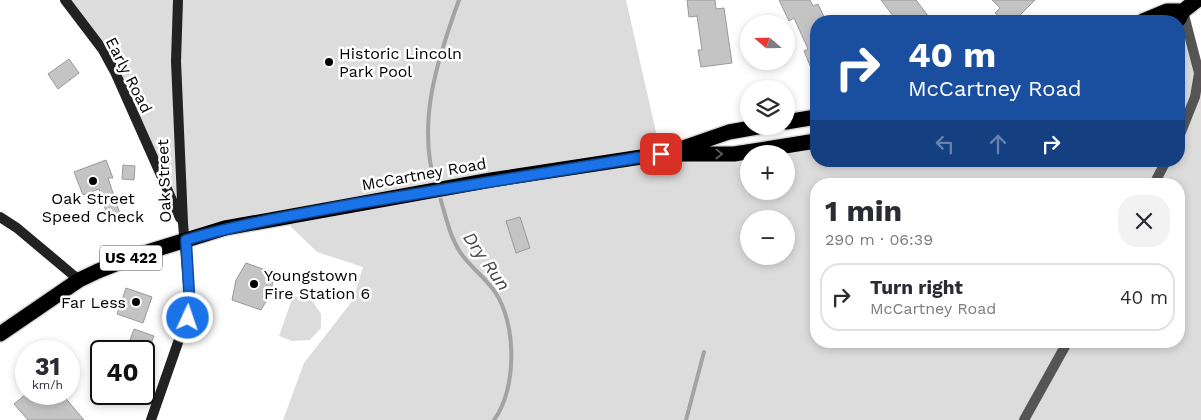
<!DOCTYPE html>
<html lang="en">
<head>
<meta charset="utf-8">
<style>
	:root { --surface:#fff; --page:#f2f2f3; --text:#2b2b33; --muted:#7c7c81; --line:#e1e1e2 }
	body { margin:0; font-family:"Work Sans",sans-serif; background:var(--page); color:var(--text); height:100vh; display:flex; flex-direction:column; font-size:19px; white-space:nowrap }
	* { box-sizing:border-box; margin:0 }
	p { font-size:16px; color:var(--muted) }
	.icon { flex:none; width:28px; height:28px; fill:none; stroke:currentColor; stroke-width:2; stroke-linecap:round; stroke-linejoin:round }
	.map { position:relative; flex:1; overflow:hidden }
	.side { position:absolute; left:810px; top:178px; width:375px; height:170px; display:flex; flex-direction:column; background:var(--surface); border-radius:20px; box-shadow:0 2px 8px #0003 }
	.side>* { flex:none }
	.guide { position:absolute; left:810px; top:15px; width:375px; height:152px; border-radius:20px; box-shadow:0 2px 8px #0003; background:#1a4fa0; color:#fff; overflow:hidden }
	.needle { width:32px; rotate:290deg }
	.fabs { position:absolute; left:740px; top:15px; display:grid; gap:10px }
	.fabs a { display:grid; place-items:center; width:55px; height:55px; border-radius:50%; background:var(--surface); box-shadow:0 2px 8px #0003; font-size:25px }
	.speed { position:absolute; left:15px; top:340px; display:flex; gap:10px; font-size:25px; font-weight:700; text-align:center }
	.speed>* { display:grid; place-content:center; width:65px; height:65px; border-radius:50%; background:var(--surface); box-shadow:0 2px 8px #0003; line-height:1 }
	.speed small { font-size:12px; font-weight:400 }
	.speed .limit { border:2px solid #111; border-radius:8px; background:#fff; color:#111 }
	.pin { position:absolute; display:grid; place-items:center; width:42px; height:42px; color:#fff; margin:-21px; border-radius:10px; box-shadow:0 2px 8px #0006 }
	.me { position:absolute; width:55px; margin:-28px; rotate:3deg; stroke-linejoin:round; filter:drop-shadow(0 0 4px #0008) }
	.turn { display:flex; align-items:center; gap:18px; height:105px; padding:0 15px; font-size:22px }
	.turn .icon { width:65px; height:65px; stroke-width:2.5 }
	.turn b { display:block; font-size:35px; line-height:42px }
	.lanes { display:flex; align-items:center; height:48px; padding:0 15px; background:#0003; justify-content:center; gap:25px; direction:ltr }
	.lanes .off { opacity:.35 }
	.round { display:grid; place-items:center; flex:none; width:52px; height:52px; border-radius:20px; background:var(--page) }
	.head { display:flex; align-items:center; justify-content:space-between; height:85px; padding:0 15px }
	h1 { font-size:30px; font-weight:700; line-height:38px }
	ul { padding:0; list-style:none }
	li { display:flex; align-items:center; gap:15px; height:68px; margin:0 10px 8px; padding:0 5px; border:2px solid var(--line); border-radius:20px }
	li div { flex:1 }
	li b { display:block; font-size:19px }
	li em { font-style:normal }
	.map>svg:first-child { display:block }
</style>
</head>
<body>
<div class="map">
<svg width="1201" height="420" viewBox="0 0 1201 420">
	<rect width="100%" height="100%" fill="#fff"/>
	<path fill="#dcdcdc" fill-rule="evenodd" d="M 65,0 L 626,0 L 661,154 L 816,141 L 816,161 L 1179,161 L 1179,21 L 1183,11 L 1201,81 L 1201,420 L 283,420 L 304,363 L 353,300 L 363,267 L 317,252 L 281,217 L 186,240 L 115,72 ZM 749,154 L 786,154 L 786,191 L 749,191 ZM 816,184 L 1179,184 L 1179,341 L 816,341 ZM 749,219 L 786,219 L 786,256 L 749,256 Z
		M 293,296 L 312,300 L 321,314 L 321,328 L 310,340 L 292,341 L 279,336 Z"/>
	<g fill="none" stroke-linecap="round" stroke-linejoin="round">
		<path stroke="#a3a3a3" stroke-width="4" d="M 436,187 C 416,124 437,60 459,0
			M 439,194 C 445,213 449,235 460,252 C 470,267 485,277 495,292 C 517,324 517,389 494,420
			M 686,420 L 704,352"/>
	</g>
	<path fill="#c4c4c4" stroke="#999" d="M 687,0 L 715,0 L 716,9 L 724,8 L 732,63 L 701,67 L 698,50 L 702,50 L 697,16 L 689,17 Z
		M 779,0 L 810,0 L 813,6 L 818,4 L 826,21 L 816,21 L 816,80 L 804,51 L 808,49 L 799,29 L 794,18 L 789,21 Z
		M 881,0 L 916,0 L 932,21 L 897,21 Z
		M 992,0 L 1035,0 L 1014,21 L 1004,21 L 995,13 L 1000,8 Z
		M 69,59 L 79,73 L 58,89 L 48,74 Z
		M 106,160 L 113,178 L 108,178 L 122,220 L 110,224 L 99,189 L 83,195 L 74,172 Z
		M 123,165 L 135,166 L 134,180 L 122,179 Z
		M 520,217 L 530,248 L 516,253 L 506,221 Z
		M 246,263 L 274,273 L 271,293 L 261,310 L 232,300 L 236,280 Z
		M 126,288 L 152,297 L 143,323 L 117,314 Z
		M 134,329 L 154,336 L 148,351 L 126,351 Z
		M 26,394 L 62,394 L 84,420 L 28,420 L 14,404 Z"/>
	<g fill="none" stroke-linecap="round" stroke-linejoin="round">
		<defs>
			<path id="highway" d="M 1179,19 L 1183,11 L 1197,0
				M 1143,21 L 1167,11 L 1183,11
				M 786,122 L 816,117
				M 680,149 L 729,132 L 763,126
				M 0,334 L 79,280 L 98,271 L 141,254 L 225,228 L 491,180 L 661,154 L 734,154 L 816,141"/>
		</defs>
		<use href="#highway" stroke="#dbdbdb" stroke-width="18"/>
		<path stroke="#555" stroke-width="10" d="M 1179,137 L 1195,97 L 1199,73 L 1183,11
			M 1154,184 L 1166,161
			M 1024,420 L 1068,341"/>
		<path stroke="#222" stroke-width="10" d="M 65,0 L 103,50 L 115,72 L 180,218
			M 0,217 L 17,228 L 79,280
			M 151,420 L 190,308 L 183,223 L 176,61 L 178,0"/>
		<use href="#highway" stroke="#000" stroke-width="15"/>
	</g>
	<defs><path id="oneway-chevron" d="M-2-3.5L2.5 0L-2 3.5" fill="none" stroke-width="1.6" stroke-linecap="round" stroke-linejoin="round" transform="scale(1.25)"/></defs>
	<use stroke="#595959" href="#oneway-chevron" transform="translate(719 154) rotate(1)"/>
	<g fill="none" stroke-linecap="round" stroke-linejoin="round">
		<defs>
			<path id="route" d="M 188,318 L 190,308 L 186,240 C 243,223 302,214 360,203 C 460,186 561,171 661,154"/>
		</defs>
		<use href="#route" stroke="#114b97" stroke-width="12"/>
		<use href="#route" stroke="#1a73e8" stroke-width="9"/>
	</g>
	<g fill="#000" stroke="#fff" stroke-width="2">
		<circle cx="329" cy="62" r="5"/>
		<circle cx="93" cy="181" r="5"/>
		<circle cx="254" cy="284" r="5"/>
		<circle cx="136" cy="302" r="5"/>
	</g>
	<g text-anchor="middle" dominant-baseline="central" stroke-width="5" stroke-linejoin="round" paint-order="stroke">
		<rect fill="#fff" stroke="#4c4c4c" stroke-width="1" x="100" y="245.5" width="62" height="25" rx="4"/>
		<g font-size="15" font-weight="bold" fill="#000">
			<text x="131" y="258">US 422</text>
		</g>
		<g font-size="16" fill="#000" stroke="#fff" text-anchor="start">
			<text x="339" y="53">Historic Lincoln<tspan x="339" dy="18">Park Pool</tspan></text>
			<text x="93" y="198" text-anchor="middle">Oak Street<tspan x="93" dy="18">Speed Check</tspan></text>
			<text x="264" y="275">Youngstown<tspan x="264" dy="18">Fire Station 6</tspan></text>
			<text x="126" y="302" text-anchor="end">Far Less</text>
		</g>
		<g font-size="16" fill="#000" stroke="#fff">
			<text transform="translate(129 75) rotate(63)">Early Road</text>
			<text transform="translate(424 174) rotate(-10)">McCartney Road</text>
			<text transform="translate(164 181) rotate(-92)">Oak Street</text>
		</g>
		<g font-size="18" font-style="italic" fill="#444" stroke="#fff">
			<text transform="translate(487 261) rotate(55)">Dry Run</text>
		</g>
	</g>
</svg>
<div class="fabs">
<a><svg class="needle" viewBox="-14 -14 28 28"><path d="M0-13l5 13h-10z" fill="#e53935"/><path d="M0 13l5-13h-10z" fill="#7c7c81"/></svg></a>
<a><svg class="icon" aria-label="layers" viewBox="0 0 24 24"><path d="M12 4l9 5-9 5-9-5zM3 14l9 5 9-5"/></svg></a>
<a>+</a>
<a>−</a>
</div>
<div class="speed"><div>31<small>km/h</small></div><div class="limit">40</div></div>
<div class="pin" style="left:661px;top:154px;background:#d93025"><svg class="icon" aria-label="arrive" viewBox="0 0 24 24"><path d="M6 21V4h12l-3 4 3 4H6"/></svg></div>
<svg class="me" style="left:188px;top:318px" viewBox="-20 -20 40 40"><circle r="17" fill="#1a73e8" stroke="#fff" stroke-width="3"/><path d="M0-11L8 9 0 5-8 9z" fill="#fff"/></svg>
<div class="guide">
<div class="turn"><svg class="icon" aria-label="right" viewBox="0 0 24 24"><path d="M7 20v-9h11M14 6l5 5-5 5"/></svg><div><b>40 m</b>McCartney Road</div></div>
<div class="lanes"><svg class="icon off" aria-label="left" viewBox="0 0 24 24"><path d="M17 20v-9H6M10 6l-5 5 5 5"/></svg><svg class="icon off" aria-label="ahead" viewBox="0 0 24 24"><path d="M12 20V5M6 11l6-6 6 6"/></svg><svg class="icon" aria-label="right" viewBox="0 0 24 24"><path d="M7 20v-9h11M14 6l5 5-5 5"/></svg></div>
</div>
<section class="side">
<div class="head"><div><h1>1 min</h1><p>290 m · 06:39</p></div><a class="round"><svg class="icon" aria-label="close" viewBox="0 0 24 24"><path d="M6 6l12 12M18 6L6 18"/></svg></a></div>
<ul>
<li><svg class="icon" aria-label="right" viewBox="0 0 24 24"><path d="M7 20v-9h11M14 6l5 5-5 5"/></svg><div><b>Turn right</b><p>McCartney Road</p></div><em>40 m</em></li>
</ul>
</section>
</div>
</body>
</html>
